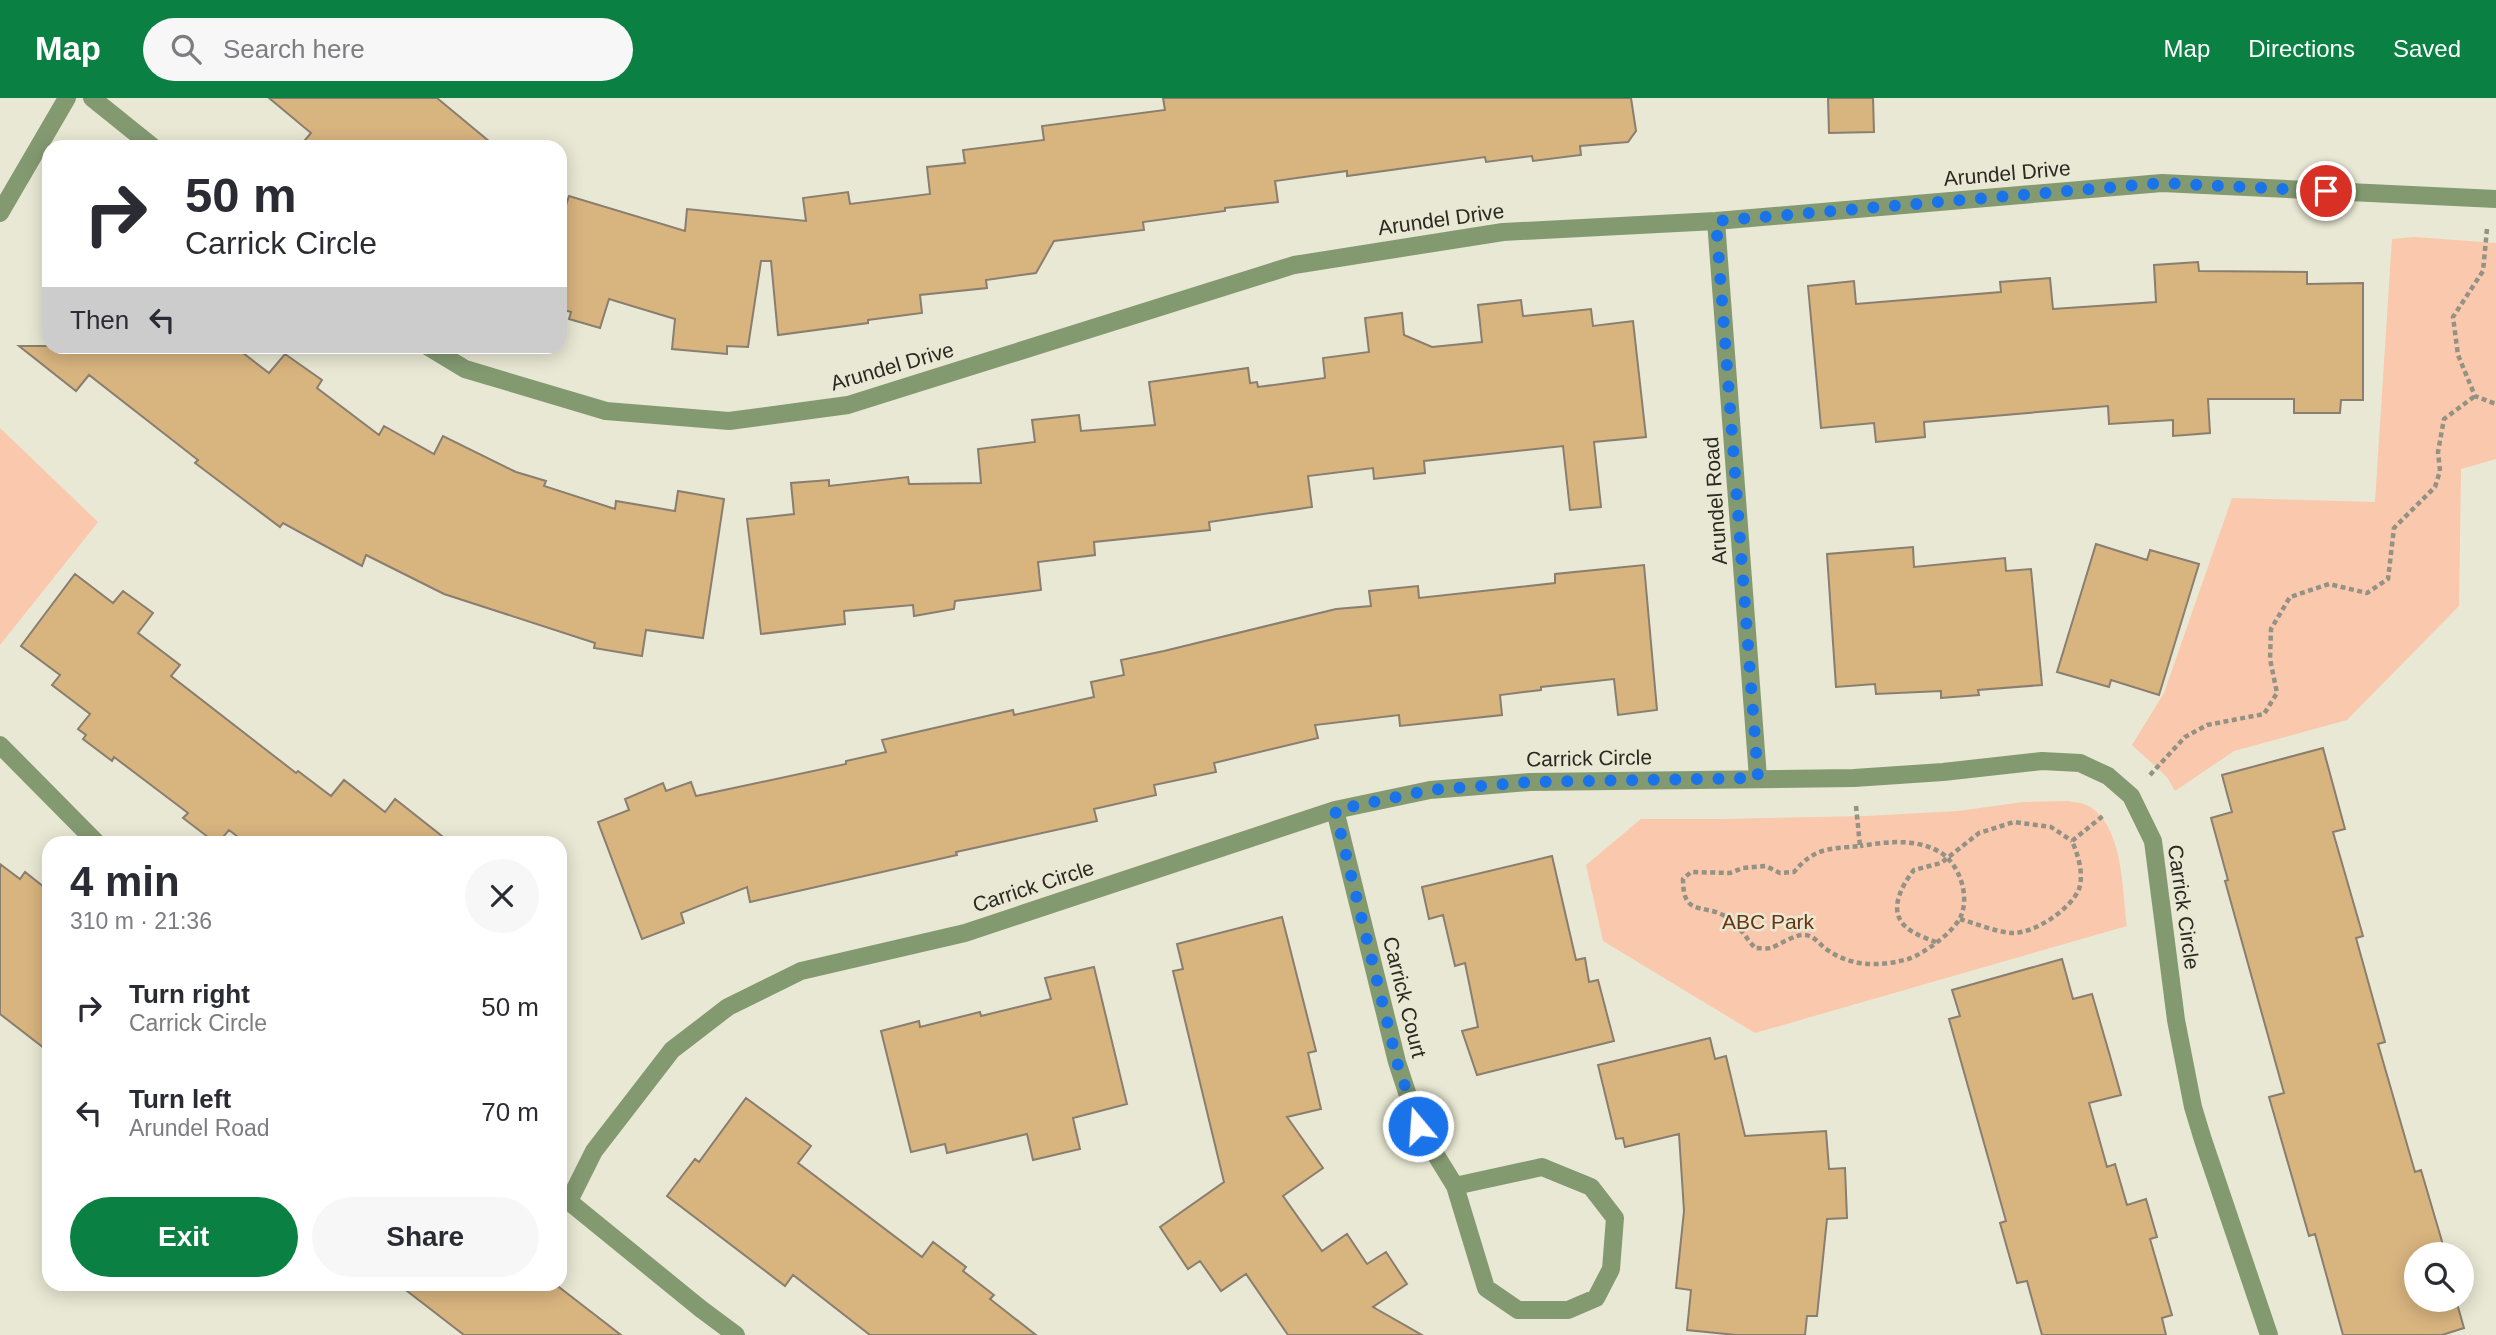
<!DOCTYPE html>
<html lang="en">
<head>
<meta charset="utf-8">
<style>
	:root { --surface:#fff; --page:#f7f7f7; --text:#2b2b33; --muted:#7c7c81; --accent:#0b8043 }
	body { margin:0; font-family:Arial,sans-serif; background:var(--page); color:var(--text); height:100vh; display:flex; flex-direction:column; font-size:26px; white-space:nowrap }
	* { box-sizing:border-box; margin:0 }
	p { font-size:23px; color:var(--muted) }
	.icon { flex:none; width:38px; height:38px; fill:none; stroke:currentColor; stroke-width:2; stroke-linecap:round; stroke-linejoin:round }
	.map { position:relative; flex:1; overflow:hidden }
	.details { position:absolute; left:42px; top:738px; width:525px; height:455px; display:flex; flex-direction:column; background:var(--surface); border-radius:21px; box-shadow:0 4px 18px #0003 }
	.details>* { flex:none }
	.hud { position:absolute; left:42px; top:42px; width:525px; height:214px; border-radius:21px; box-shadow:0 4px 18px #0003; background:#fff; color:var(--text); overflow:hidden }
	.controls { position:absolute; left:2404px; top:1144px; display:grid; gap:14px }
	.controls a { display:grid; place-items:center; width:70px; height:70px; border-radius:50%; background:var(--surface); box-shadow:0 4px 18px #0003; font-size:35px }
	.pin { position:absolute; display:grid; place-items:center; width:60px; height:60px; color:#fff; margin:-30px; border:4px solid #fff; border-radius:50%; box-shadow:0 2px 7px #0007 }
	.me { position:absolute; width:77px; margin:-38px; rotate:342deg; stroke-linejoin:round; filter:drop-shadow(0 0 5px #0008) }
	.turn { display:flex; align-items:center; gap:24px; height:147px; padding:0 28px; font-size:32px }
	.turn .icon { width:91px; height:91px; stroke-width:2.5 }
	.turn b { display:block; font-size:49px; line-height:60px }
	.then { display:flex; align-items:center; height:66px; padding:0 28px; background:#0003; gap:14px; font-size:26px }
	.round { display:grid; place-items:center; flex:none; width:74px; height:74px; border-radius:37px; background:var(--page) }
	.headline { display:flex; align-items:center; justify-content:space-between; height:119px; padding:0 28px }
	h1 { font-size:42px; font-weight:700; line-height:52px }
	.cta { display:flex; gap:14px; margin-top:auto; padding:14px 28px }
	.cta a { flex:1; height:80px; border-radius:42px; background:var(--accent); color:#fff; font-size:28px; font-weight:700; line-height:80px; text-align:center }
	.cta a+a { background:var(--page); color:var(--text) }
	ul { padding:0; list-style:none }
	li { display:flex; align-items:center; gap:21px; height:105px; padding:0 28px }
	li div { flex:1 }
	li b { display:block; font-size:26px }
	li em { font-style:normal }
	header { display:flex; align-items:center; gap:42px; box-sizing:border-box; height:98px; padding:0 35px; background:var(--accent); color:#fff }
	header strong { font-size:33px }
	nav { display:flex; gap:38px; margin-inline-start:auto; font-size:24px }
	.search { width:490px; height:63px; background:var(--page); display:flex; align-items:center; gap:18px; box-sizing:border-box; padding:0 24px; border-radius:38px; color:var(--muted); font-size:26px }
	.map>svg:first-child { display:block }
</style>
</head>
<body>
<header>
<strong>Map</strong>
<div class="search"><svg class="icon" aria-label="search" viewBox="0 0 24 24"><circle cx="10" cy="10" r="6"/><path d="M15 15l6 6"/></svg>Search here</div>
<nav><a>Map</a><a>Directions</a><a>Saved</a></nav>
</header>
<div class="map">
<svg width="2496" height="1237" viewBox="0 0 2496 1237">
	<rect width="100%" height="100%" fill="#e9e8d4"/>
	<path fill="#fac8ac" d="M 2415,139 L 2496,145 L 2496,361 L 2461,371 L 2459,508 L 2347,622 L 2234,653 L 2175,693 L 2167,679 L 2132,647 L 2164,595 L 2232,400 L 2375,404 L 2392,141 Z
		M 0,330 L 98,424 L 0,547 Z
		M 2068,703 C 2074,704 2083,705 2089,708 C 2124,730 2122,791 2127,828 L 1755,935 L 1603,843 L 1586,767 L 1641,721 L 1722,721 L 1866,718 L 1958,713 L 2023,704 Z"/>
	<path fill="#d8b47f" stroke="#897e6f" stroke-width="2" d="M 269,0 L 437,0 L 496,49 L 299,49 L 311,35 Z
		M 1163,0 L 1631,0 L 1636,33 L 1628,44 L 1580,48 L 1581,57 L 1533,63 L 1532,58 L 1486,64 L 1485,59 L 1347,78 L 1347,73 L 1275,83 L 1278,104 L 1225,110 L 1225,113 L 1143,124 L 1144,132 L 1054,143 L 1036,175 L 986,182 L 987,190 L 920,197 L 922,215 L 868,222 L 868,225 L 778,237 L 771,163 L 761,163 L 748,249 L 727,248 L 727,256 L 672,251 L 675,221 L 609,201 L 600,230 L 569,221 L 571,214 L 560,211 L 560,126 L 569,98 L 685,133 L 687,111 L 806,123 L 803,100 L 848,94 L 850,106 L 930,96 L 927,69 L 965,65 L 963,52 L 1044,42 L 1042,28 L 1165,12 Z
		M 1828,0 L 1873,0 L 1874,34 L 1829,35 Z
		M 2198,164 L 2199,173 L 2307,174 L 2307,186 L 2363,185 L 2363,302 L 2341,302 L 2340,315 L 2294,315 L 2294,301 L 2208,301 L 2210,335 L 2173,338 L 2173,322 L 2109,326 L 2108,308 L 1924,324 L 1925,339 L 1876,344 L 1874,325 L 1821,330 L 1808,188 L 1854,183 L 1856,206 L 2001,194 L 2000,184 L 2050,180 L 2053,211 L 2156,204 L 2154,167 Z
		M 1521,202 L 1523,218 L 1591,211 L 1593,228 L 1633,223 L 1646,339 L 1594,344 L 1601,409 L 1570,412 L 1563,348 L 1424,363 L 1425,375 L 1374,381 L 1373,370 L 1308,378 L 1312,409 L 1209,424 L 1210,432 L 1094,444 L 1095,457 L 1038,464 L 1041,492 L 955,503 L 954,511 L 914,518 L 913,507 L 844,513 L 845,526 L 761,536 L 747,421 L 794,416 L 791,385 L 829,382 L 829,388 L 908,379 L 909,386 L 981,385 L 978,351 L 1035,344 L 1032,322 L 1079,317 L 1081,333 L 1155,327 L 1149,284 L 1248,270 L 1250,285 L 1257,284 L 1258,289 L 1325,280 L 1323,260 L 1369,254 L 1365,220 L 1402,215 L 1404,237 L 1432,249 L 1482,244 L 1478,207 Z
		M 19,248 L 234,248 L 269,275 L 285,256 L 322,282 L 317,290 L 379,337 L 384,328 L 434,356 L 443,338 L 516,374 L 546,383 L 544,388 L 615,411 L 616,403 L 675,413 L 678,393 L 724,401 L 703,540 L 646,532 L 642,558 L 594,550 L 595,545 L 444,496 L 366,457 L 362,468 L 283,425 L 280,429 L 195,365 L 198,362 L 89,277 L 76,293 Z
		M 2096,446 L 2147,462 L 2150,452 L 2199,466 L 2159,597 L 2111,582 L 2109,589 L 2057,574 Z
		M 1913,449 L 1914,469 L 2005,460 L 2006,473 L 2031,471 L 2042,587 L 1978,592 L 1979,597 L 1941,600 L 1941,593 L 1876,596 L 1875,586 L 1836,589 L 1827,456 Z
		M 1644,467 L 1657,612 L 1618,617 L 1614,581 L 1541,589 L 1541,592 L 1500,597 L 1502,617 L 1400,628 L 1399,617 L 1315,627 L 1318,640 L 1214,665 L 1216,674 L 1154,687 L 1156,697 L 1094,711 L 1097,723 L 956,754 L 957,757 L 750,804 L 747,789 L 681,815 L 684,825 L 642,841 L 598,724 L 629,712 L 625,701 L 663,685 L 666,693 L 691,684 L 696,698 L 846,666 L 846,663 L 886,654 L 882,642 L 1013,612 L 1014,617 L 1094,599 L 1091,584 L 1124,577 L 1121,562 L 1164,553 L 1336,511 L 1371,508 L 1369,493 L 1418,488 L 1419,500 L 1555,485 L 1555,476 Z
		M 75,476 L 113,505 L 123,493 L 153,515 L 138,535 L 180,567 L 171,578 L 296,675 L 298,673 L 331,698 L 344,682 L 385,714 L 395,701 L 452,746 L 247,746 L 229,732 L 217,746 L 183,720 L 188,715 L 114,659 L 112,663 L 83,641 L 86,637 L 78,631 L 90,616 L 52,587 L 60,577 L 21,548 Z
		M 2323,650 L 2345,731 L 2333,734 L 2363,838 L 2356,840 L 2385,944 L 2378,946 L 2415,1074 L 2421,1072 L 2446,1157 L 2417,1157 L 2417,1202 L 2456,1202 L 2464,1230 L 2442,1237 L 2343,1237 L 2315,1136 L 2309,1138 L 2269,999 L 2284,995 L 2225,783 L 2228,782 L 2211,720 L 2232,714 L 2222,677 Z
		M 1552,758 L 1576,862 L 1585,860 L 1589,884 L 1598,882 L 1614,943 L 1477,977 L 1462,933 L 1478,929 L 1465,865 L 1455,868 L 1443,817 L 1429,821 L 1422,789 Z
		M 0,766 L 20,781 L 25,774 L 49,793 L 49,954 L 0,916 Z
		M 1282,819 L 1316,953 L 1308,955 L 1321,1011 L 1287,1019 L 1323,1070 L 1283,1098 L 1322,1153 L 1347,1136 L 1367,1166 L 1386,1154 L 1407,1186 L 1373,1209 L 1422,1237 L 1288,1237 L 1246,1176 L 1221,1193 L 1200,1163 L 1188,1171 L 1160,1129 L 1224,1084 L 1173,873 L 1183,871 L 1177,846 Z
		M 2062,861 L 2073,901 L 2092,896 L 2110,958 L 2121,997 L 2089,1005 L 2107,1069 L 2115,1066 L 2127,1107 L 2146,1101 L 2157,1139 L 2150,1141 L 2172,1217 L 2162,1220 L 2166,1237 L 2042,1237 L 2027,1183 L 2017,1185 L 2000,1125 L 2006,1123 L 1949,921 L 1960,918 L 1952,892 Z
		M 1094,869 L 1127,1006 L 1073,1020 L 1080,1051 L 1033,1062 L 1027,1036 L 947,1055 L 945,1046 L 911,1054 L 881,933 L 919,923 L 920,929 L 980,914 L 981,918 L 1051,901 L 1045,880 Z
		M 1710,940 L 1715,961 L 1726,958 L 1745,1038 L 1826,1033 L 1829,1071 L 1845,1070 L 1847,1120 L 1827,1121 L 1817,1218 L 1807,1218 L 1805,1237 L 1736,1237 L 1687,1232 L 1691,1192 L 1676,1190 L 1684,1113 L 1679,1036 L 1625,1049 L 1623,1040 L 1616,1041 L 1598,967 Z
		M 746,1000 L 811,1048 L 798,1065 L 922,1159 L 933,1144 L 966,1169 L 963,1173 L 994,1197 L 990,1201 L 1036,1237 L 870,1237 L 793,1177 L 785,1188 L 667,1098 L 695,1061 L 699,1064 Z
		M 398,1186 L 555,1186 L 621,1237 L 464,1237 Z"/>
	<g fill="none" stroke-linecap="round" stroke-linejoin="round">
		<path stroke="#939284" stroke-width="4.5" stroke-dasharray="5 3.5" stroke-linecap="butt" d="M 2487,131 L 2483,173 L 2453,219 L 2458,257 L 2475,298 L 2496,306
			M 2150,677 L 2185,639 L 2207,627 L 2264,616 L 2277,595 L 2270,561 L 2271,531 L 2290,499 L 2329,486 L 2367,495 L 2388,481 L 2394,430 L 2435,389 L 2440,373 L 2438,354 L 2444,321 L 2475,298
			M 1856,708 L 1860,748 C 1829,751 1815,749 1794,774 L 1780,775 L 1766,768 L 1743,770 L 1730,775 L 1691,774 L 1683,781 C 1683,818 1701,806 1723,817 C 1736,823 1746,840 1755,850 C 1760,850 1766,851 1771,850 C 1781,846 1795,836 1805,837 C 1815,838 1819,846 1826,851 C 1851,869 1880,869 1908,861 C 1924,856 1955,833 1961,818 C 1970,797 1959,764 1938,753 C 1913,740 1886,744 1860,748
			M 1960,821 C 1977,826 1996,834 2013,835 C 2035,835 2071,811 2079,791 C 2084,775 2078,757 2072,743 L 2104,717
			M 1936,844 C 1926,840 1913,836 1905,828 C 1888,812 1902,787 1914,772 L 1941,765 L 1979,735 L 2014,724 L 2051,729 L 2072,743"/>
		<path stroke="#839a71" stroke-width="18" d="M 92,0 L 153,49
			M 0,115 L 67,0
			M 1716,123 L 1758,680
			M 427,248 L 465,271 L 606,313 L 729,323 L 848,307 L 1294,167 L 1503,134 L 1716,123 L 2162,85 L 2496,101
			M 0,647 L 98,746
			M 1335,712 L 1397,964 L 1418,1028 L 1455,1088 L 1486,1190 L 1518,1212 L 1568,1212 L 1596,1200 L 1611,1171 L 1615,1120 L 1591,1089 L 1542,1069 L 1455,1088
			M 561,1097 L 701,1211 L 736,1237
			M 569,1103 L 594,1053 L 672,952 L 728,909 L 801,873 L 965,835 L 1335,712 L 1430,692 L 1530,684 L 1854,680 L 1943,674 L 2042,663 L 2080,665 L 2108,678 L 2131,698 L 2153,743 L 2176,922 L 2193,1009 L 2203,1042 L 2269,1237"/>
	</g>
	<g fill="none" stroke-linecap="round" stroke-linejoin="round">
		<path stroke="#1a73e8" stroke-width="12" stroke-dasharray="0 21.6" d="M 1418,1028 L 1397,964 L 1335,712 L 1430,692 L 1530,684 L 1758,680 L 1716,123 L 2162,85 L 2326,93"/>
	</g>
	<g text-anchor="middle" dominant-baseline="central" stroke-width="5" stroke-linejoin="round" paint-order="stroke">
		<g font-size="21" fill="#2a2a22" stroke="#e9e8d4">
			<text transform="translate(2007 75) rotate(-5)">Arundel Drive</text>
			<text transform="translate(1441 121) rotate(-8)">Arundel Drive</text>
			<text transform="translate(892 268) rotate(-16)">Arundel Drive</text>
			<text transform="translate(1715 403) rotate(-94)">Arundel Road</text>
			<text transform="translate(1589 660) rotate(-1)">Carrick Circle</text>
			<text transform="translate(1033 788) rotate(-18)">Carrick Circle</text>
			<text transform="translate(2184 809) rotate(82)">Carrick Circle</text>
			<text transform="translate(1405 899) rotate(76)">Carrick Court</text>
		</g>
		<g font-size="21" fill="#693411" stroke="#e9e8d4">
			<text x="1768" y="823">ABC Park</text>
		</g>
	</g>
</svg>
<div class="controls">
<a><svg class="icon" aria-label="search" viewBox="0 0 24 24"><circle cx="10" cy="10" r="6"/><path d="M15 15l6 6"/></svg></a>
</div>
<div class="pin" style="left:2326px;top:93px;background:#d93025"><svg class="icon" aria-label="arrive" viewBox="0 0 24 24"><path d="M6 21V4h12l-3 4 3 4H6"/></svg></div>
<svg class="me" style="left:1418px;top:1028px" viewBox="-20 -20 40 40"><circle r="17" fill="#1a73e8" stroke="#fff" stroke-width="3"/><path d="M0-11L8 9 0 5-8 9z" fill="#fff"/></svg>
<div class="hud">
<div class="turn"><svg class="icon" aria-label="right" viewBox="0 0 24 24"><path d="M7 20v-9h11M14 6l5 5-5 5"/></svg><div><b>50 m</b>Carrick Circle</div></div>
<div class="then">Then<svg class="icon" aria-label="left" viewBox="0 0 24 24"><path d="M17 20v-9H6M10 6l-5 5 5 5"/></svg></div>
</div>
<section class="details">
<div class="headline"><div><h1>4 min</h1><p>310 m · 21:36</p></div><a class="round"><svg class="icon" aria-label="close" viewBox="0 0 24 24"><path d="M6 6l12 12M18 6L6 18"/></svg></a></div>
<ul>
<li><svg class="icon" aria-label="right" viewBox="0 0 24 24"><path d="M7 20v-9h11M14 6l5 5-5 5"/></svg><div><b>Turn right</b><p>Carrick Circle</p></div><em>50 m</em></li>
<li><svg class="icon" aria-label="left" viewBox="0 0 24 24"><path d="M17 20v-9H6M10 6l-5 5 5 5"/></svg><div><b>Turn left</b><p>Arundel Road</p></div><em>70 m</em></li>
</ul>
<div class="cta"><a>Exit</a><a>Share</a></div>
</section>
</div>
</body>
</html>
